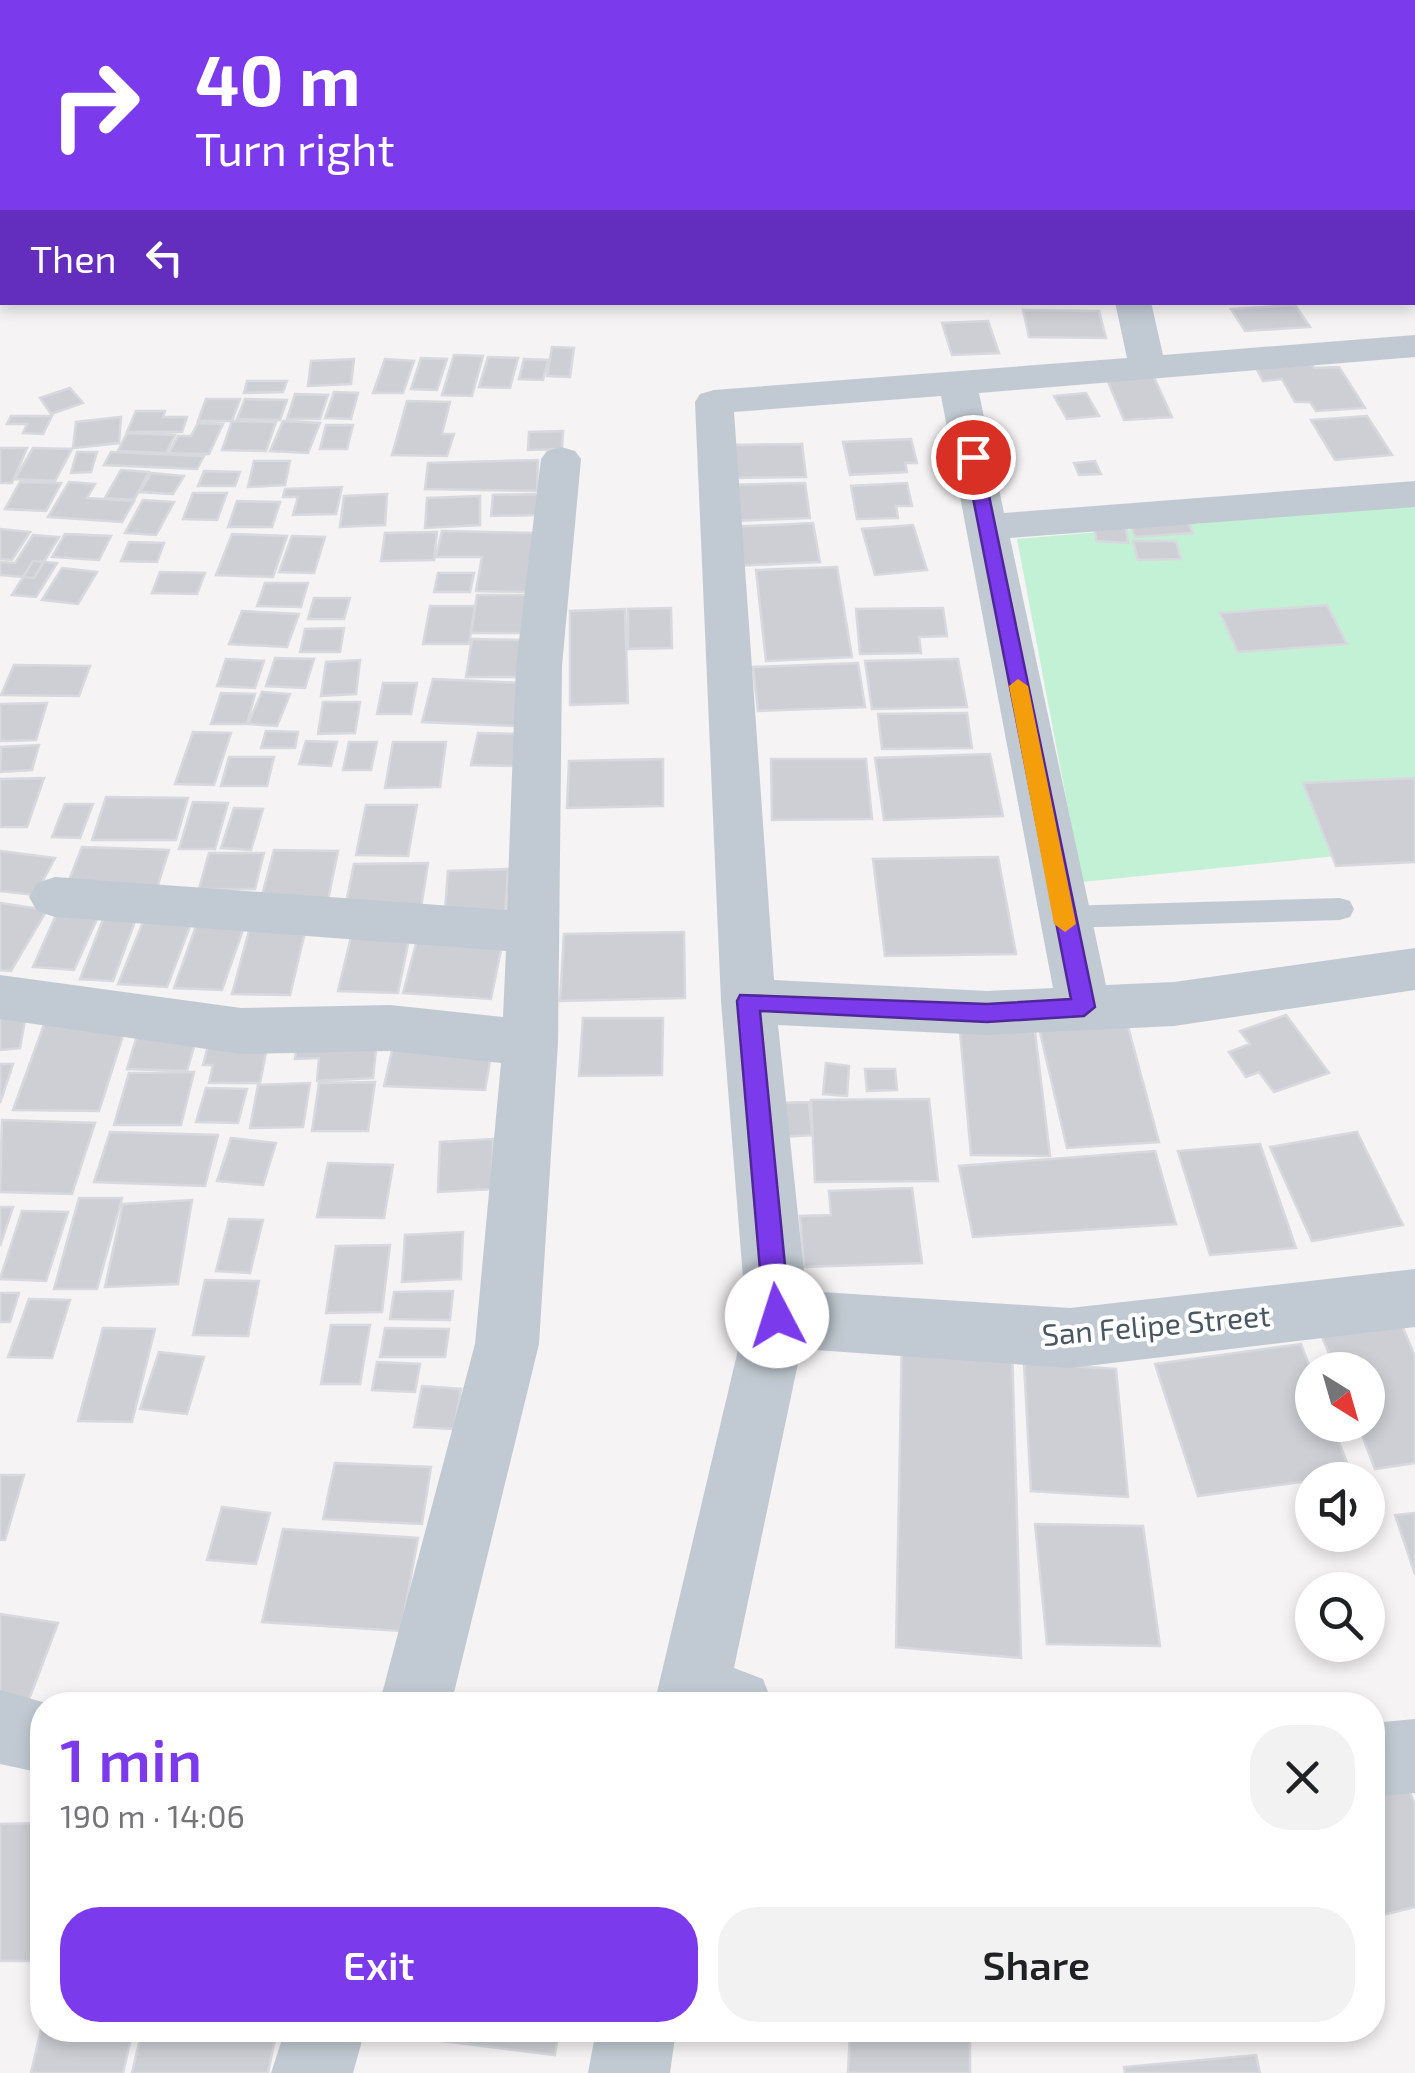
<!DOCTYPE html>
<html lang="en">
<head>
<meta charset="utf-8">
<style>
	:root { --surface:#fff; --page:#f2f2f2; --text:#202124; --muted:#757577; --accent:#7c3aed }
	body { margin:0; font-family:"Exo 2",sans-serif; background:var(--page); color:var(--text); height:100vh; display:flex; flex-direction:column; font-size:38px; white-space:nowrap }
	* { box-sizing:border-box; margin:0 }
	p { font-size:32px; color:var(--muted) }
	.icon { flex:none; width:55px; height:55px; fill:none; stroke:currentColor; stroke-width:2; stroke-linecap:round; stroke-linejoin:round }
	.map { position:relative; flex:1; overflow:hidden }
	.details { position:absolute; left:30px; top:1692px; width:1355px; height:350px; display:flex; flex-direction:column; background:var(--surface); border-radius:40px; box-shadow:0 5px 15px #0003 }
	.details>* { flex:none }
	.guide { position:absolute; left:0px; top:0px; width:1415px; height:305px; box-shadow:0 5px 15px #0003; background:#7c3aed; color:#fff; overflow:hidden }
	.needle { width:65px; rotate:143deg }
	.controls { position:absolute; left:1295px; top:1352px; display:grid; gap:20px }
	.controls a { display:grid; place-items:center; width:90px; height:90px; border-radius:50%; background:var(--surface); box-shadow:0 5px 15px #0003; font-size:50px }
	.pin { position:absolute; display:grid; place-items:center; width:85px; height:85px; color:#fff; margin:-42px; border:5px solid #fff; border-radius:50%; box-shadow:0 2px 10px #0007 }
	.me { position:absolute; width:110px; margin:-55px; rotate:355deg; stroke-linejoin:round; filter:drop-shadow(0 0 8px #0008) }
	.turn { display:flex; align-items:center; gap:35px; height:210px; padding:0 30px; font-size:45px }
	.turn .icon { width:130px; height:130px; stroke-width:2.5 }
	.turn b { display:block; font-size:70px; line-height:85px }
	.then { display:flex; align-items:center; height:95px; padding:0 30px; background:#0003; gap:20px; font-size:38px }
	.round { display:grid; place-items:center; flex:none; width:105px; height:105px; border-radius:40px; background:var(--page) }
	.summary { display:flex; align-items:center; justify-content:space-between; height:170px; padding:0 30px }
	h1 { font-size:60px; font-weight:600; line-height:75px; color:var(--accent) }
	.button { display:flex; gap:20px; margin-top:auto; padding:20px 30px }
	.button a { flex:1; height:115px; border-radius:40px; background:var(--accent); color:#fff; font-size:40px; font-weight:600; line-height:115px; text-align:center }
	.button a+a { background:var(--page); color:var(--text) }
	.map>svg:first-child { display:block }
</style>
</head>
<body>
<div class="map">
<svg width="1415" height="2073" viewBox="0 0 1415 2073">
	<rect width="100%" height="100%" fill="#f5f3f3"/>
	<path fill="#c3f1d5" d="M 1415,505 L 1415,848 L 1082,882 L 1017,539 Z"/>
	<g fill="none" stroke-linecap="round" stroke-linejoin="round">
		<path fill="#90daee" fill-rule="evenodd" d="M 0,114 L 2,115 L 2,121 L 0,120 Z"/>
	</g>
	<path fill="#cdcfd5" stroke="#d7d9de" stroke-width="2.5" d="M 1295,305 L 1310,327 L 1245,331 L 1231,309 Z
		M 1023,310 L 1099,311 L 1106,338 L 1029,337 Z
		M 988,321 L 999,353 L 952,355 L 942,323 Z
		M 552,347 L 574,348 L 570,377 L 547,376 Z
		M 1305,354 L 1314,368 L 1339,367 L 1365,408 L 1316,411 L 1310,402 L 1295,402 L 1282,379 L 1263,381 L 1250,357 Z
		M 454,355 L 483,356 L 472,396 L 442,395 Z
		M 488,357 L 518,358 L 510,388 L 479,387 Z
		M 421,358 L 447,359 L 437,390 L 411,389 Z
		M 354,359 L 351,384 L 308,386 L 311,361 Z
		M 385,359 L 414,361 L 403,393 L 373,393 Z
		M 524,359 L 548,360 L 543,380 L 519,379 Z
		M 1153,375 L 1172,417 L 1124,420 L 1106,377 Z
		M 247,381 L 287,381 L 283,392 L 244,393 Z
		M 70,388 L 83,403 L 51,414 L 40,398 Z
		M 334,392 L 358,393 L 351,419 L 325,418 Z
		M 1086,393 L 1099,416 L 1067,419 L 1054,396 Z
		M 295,394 L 328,395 L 320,419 L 287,419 Z
		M 206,399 L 240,399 L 232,421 L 198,421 Z
		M 245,399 L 287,400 L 280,420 L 237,419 Z
		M 407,401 L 450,402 L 442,434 L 454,434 L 447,456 L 392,455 Z
		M 136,411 L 165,411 L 163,417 L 187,417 L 182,432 L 127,432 Z
		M 11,416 L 52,416 L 43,434 L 23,433 L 27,424 L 7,424 Z
		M 1367,416 L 1392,455 L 1335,460 L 1311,420 Z
		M 121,417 L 119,443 L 73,448 L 76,422 Z
		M 232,421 L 276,422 L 266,451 L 222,450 Z
		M 283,421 L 320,423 L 308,453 L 270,451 Z
		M 198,423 L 223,424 L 209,454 L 169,453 L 178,436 L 191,436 Z
		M 326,425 L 353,425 L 347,449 L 320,449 Z
		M 563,431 L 562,449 L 528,450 L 529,432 Z
		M 127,433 L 175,435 L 166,453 L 118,451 Z
		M 911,439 L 917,463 L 905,463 L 907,472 L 850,475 L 843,442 Z
		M 802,444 L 806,477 L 729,478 L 728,445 Z
		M 0,448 L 27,448 L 12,483 L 0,483 Z
		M 33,448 L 72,449 L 55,481 L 15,479 Z
		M 77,452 L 97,452 L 91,472 L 71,473 Z
		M 111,452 L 204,456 L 197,469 L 104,465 Z
		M 538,460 L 537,491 L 425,489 L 428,463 Z
		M 254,461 L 290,461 L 285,485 L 248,487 Z
		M 1095,461 L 1101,474 L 1079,475 L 1074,463 Z
		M 121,470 L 149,472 L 134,500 L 105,498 Z
		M 204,471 L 240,472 L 235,486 L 198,486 Z
		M 151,473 L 184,476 L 173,494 L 140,492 Z
		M 20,482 L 61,483 L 46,511 L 5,509 Z
		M 69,482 L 95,484 L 87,498 L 134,501 L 122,522 L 48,517 Z
		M 805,483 L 810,518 L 732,521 L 728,485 Z
		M 907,483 L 912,506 L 896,506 L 898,518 L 857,519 L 851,486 Z
		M 342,487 L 336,514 L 293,515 L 298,497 L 283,497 L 285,489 Z
		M 193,493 L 227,493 L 217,520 L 183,519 Z
		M 387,494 L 385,525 L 340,527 L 344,496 Z
		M 538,494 L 537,515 L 491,516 L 493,495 Z
		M 480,496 L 480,525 L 425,528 L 427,498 Z
		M 143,500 L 174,502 L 156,535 L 125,533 Z
		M 237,501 L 280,502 L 272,527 L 228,527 Z
		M 1183,511 L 1193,533 L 1135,537 L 1126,515 Z
		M 1094,520 L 1125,521 L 1128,543 L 1096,541 Z
		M 813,523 L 820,562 L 733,566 L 728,527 Z
		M 913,525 L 927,570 L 875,575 L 862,529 Z
		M 0,529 L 30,532 L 12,560 L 0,559 Z
		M 442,531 L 536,533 L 528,592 L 476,591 L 482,557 L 436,557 Z
		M 437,532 L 434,560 L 381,561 L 385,533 Z
		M 65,534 L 111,536 L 99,560 L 52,557 Z
		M 232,534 L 287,536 L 273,577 L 216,575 Z
		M 33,535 L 59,537 L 34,578 L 0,575 L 0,562 L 15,563 Z
		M 292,536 L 325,537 L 314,573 L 279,572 Z
		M 1133,541 L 1176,541 L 1181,559 L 1138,560 Z
		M 129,542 L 164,543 L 157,562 L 121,561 Z
		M 33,561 L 57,563 L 36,597 L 12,595 Z
		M 837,567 L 852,657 L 766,661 L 756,570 Z
		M 62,568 L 97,572 L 78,604 L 42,600 Z
		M 160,572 L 205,573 L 197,594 L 152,593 Z
		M 438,573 L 474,573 L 470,592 L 434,592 Z
		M 265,583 L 308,583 L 301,607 L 257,606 Z
		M 477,595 L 528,595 L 522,633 L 471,633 Z
		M 314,598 L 350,598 L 344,619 L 308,619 Z
		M 1327,605 L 1347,644 L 1238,652 L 1220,613 Z
		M 430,606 L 475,606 L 469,644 L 423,644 Z
		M 671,608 L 672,648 L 628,649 L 628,609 Z
		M 943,608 L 947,636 L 919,637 L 921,653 L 860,654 L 856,609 Z
		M 625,609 L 628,703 L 570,705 L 570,611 Z
		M 242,611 L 299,614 L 287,647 L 229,644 Z
		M 344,628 L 340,652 L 300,652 L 305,629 Z
		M 472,639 L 523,640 L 518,677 L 466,677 Z
		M 275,658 L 314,659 L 305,688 L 266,686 Z
		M 226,659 L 264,661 L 255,688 L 217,686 Z
		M 958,659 L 967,707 L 872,709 L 865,661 Z
		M 360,660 L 356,694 L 321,696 L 326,662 Z
		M 858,663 L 865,707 L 758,711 L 753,667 Z
		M 14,665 L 90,666 L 79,696 L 1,695 Z
		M 433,679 L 524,683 L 516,726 L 422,722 Z
		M 383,683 L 417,683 L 411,714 L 377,714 Z
		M 262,692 L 290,694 L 277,726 L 248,724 Z
		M 221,693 L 255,694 L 247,724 L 211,724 Z
		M 323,702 L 360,702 L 355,733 L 318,734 Z
		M 47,703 L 36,740 L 0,741 L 0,704 Z
		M 967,713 L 972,748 L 882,749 L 878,714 Z
		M 266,731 L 298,732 L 295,748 L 261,748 Z
		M 193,732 L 231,733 L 214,785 L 175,784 Z
		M 478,733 L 520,734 L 515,766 L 471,765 Z
		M 306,741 L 337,742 L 331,766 L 299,764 Z
		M 349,742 L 377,742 L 371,770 L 343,770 Z
		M 393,742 L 446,742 L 440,787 L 385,788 Z
		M 39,745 L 32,770 L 0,772 L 1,747 Z
		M 990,754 L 1003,816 L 884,820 L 875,758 Z
		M 229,757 L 274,757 L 267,786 L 221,786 Z
		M 663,759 L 663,806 L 567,808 L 569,761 Z
		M 771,759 L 866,759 L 872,819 L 772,820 Z
		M 44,778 L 27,827 L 0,827 L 0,779 Z
		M 1415,778 L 1415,862 L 1336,866 L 1303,783 Z
		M 106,797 L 188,798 L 176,840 L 92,840 Z
		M 193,802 L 228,803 L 215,849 L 179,849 Z
		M 65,804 L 93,804 L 80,838 L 52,837 Z
		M 366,805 L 417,805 L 408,856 L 356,855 Z
		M 234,808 L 263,809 L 251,850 L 221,848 Z
		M 82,847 L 169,850 L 156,891 L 66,888 Z
		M 274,850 L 338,851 L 328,900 L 261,899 Z
		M 0,851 L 55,858 L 35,895 L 0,891 Z
		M 209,853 L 264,853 L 255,889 L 199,889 Z
		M 998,857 L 1016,954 L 885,956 L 873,859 Z
		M 428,863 L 421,908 L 345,908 L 354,864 Z
		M 508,869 L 505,920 L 444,923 L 448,871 Z
		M 0,903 L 47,910 L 11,971 L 0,970 Z
		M 105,914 L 137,916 L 113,981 L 80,979 Z
		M 56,915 L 97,919 L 74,970 L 33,967 Z
		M 145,917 L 192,921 L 167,987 L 118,984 Z
		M 197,923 L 244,927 L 222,990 L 174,988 Z
		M 250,927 L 306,928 L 290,995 L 232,994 Z
		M 684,932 L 685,998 L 560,1001 L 564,934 Z
		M 351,937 L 409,939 L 398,993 L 338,991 Z
		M 417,940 L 502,945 L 491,999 L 403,993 Z
		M 27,1009 L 20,1048 L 0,1050 L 0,1012 Z
		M 1286,1015 L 1329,1073 L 1274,1092 L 1259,1072 L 1246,1077 L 1229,1052 L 1250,1044 L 1240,1031 Z
		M 583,1018 L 663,1018 L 662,1075 L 579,1076 Z
		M 46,1019 L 128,1020 L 99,1111 L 13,1110 Z
		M 1127,1023 L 1159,1142 L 1067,1148 L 1039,1028 Z
		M 140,1025 L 200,1026 L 187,1071 L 127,1069 Z
		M 378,1030 L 373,1078 L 317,1081 L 319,1058 L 295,1059 L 298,1034 Z
		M 212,1031 L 270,1032 L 260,1083 L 209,1083 L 213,1065 L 203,1065 Z
		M 960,1031 L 1035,1032 L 1050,1156 L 971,1155 Z
		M 394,1042 L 493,1044 L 485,1090 L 384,1086 Z
		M 826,1063 L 849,1066 L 847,1096 L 823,1094 Z
		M 0,1064 L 13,1064 L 0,1103 Z
		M 865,1069 L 895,1069 L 897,1090 L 867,1091 Z
		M 194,1072 L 181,1125 L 114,1125 L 129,1073 Z
		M 375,1082 L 368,1131 L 312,1131 L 319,1083 Z
		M 310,1083 L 303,1127 L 250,1128 L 258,1085 Z
		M 206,1088 L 247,1089 L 238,1123 L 196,1122 Z
		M 929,1099 L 938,1181 L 815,1182 L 811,1100 Z
		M 809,1102 L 812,1135 L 782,1137 L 780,1103 Z
		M 2,1120 L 95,1123 L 72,1194 L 0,1192 Z
		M 110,1132 L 218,1135 L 205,1186 L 94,1182 Z
		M 1357,1132 L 1403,1225 L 1312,1241 L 1270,1147 Z
		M 231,1138 L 276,1143 L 263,1185 L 217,1181 Z
		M 493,1139 L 492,1189 L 438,1192 L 440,1142 Z
		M 1260,1144 L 1296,1248 L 1210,1255 L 1178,1151 Z
		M 1155,1151 L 1176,1224 L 973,1237 L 959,1166 Z
		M 328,1163 L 393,1165 L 384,1218 L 317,1217 Z
		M 912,1188 L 922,1263 L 804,1267 L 800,1216 L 831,1215 L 829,1191 Z
		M 79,1198 L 122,1198 L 97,1289 L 54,1289 Z
		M 192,1200 L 178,1284 L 105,1287 L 123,1204 Z
		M 0,1207 L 13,1207 L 0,1246 Z
		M 22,1211 L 68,1212 L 46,1281 L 0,1279 Z
		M 229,1219 L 263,1220 L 250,1273 L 216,1271 Z
		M 463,1232 L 461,1279 L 402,1282 L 405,1235 Z
		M 390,1245 L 382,1312 L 326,1313 L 336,1246 Z
		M 205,1280 L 259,1281 L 248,1336 L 193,1335 Z
		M 453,1291 L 450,1320 L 390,1319 L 394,1292 Z
		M 0,1293 L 19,1293 L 10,1322 L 0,1322 Z
		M 29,1299 L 70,1300 L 52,1358 L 8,1357 Z
		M 1397,1314 L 1415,1356 L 1415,1463 L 1375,1469 L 1358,1425 L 1368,1425 L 1368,1370 L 1336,1370 L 1317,1325 Z
		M 331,1325 L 370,1325 L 360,1384 L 321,1384 Z
		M 103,1328 L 155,1329 L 132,1422 L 78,1421 Z
		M 385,1328 L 449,1329 L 445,1357 L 380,1357 Z
		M 902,1337 L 1012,1346 L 1021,1658 L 896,1647 Z
		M 1301,1344 L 1312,1373 L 1312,1425 L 1332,1425 L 1352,1475 L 1198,1496 L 1155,1364 Z
		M 159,1352 L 204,1357 L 187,1414 L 140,1409 Z
		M 377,1362 L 420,1364 L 415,1392 L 372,1390 Z
		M 1024,1363 L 1116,1369 L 1128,1497 L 1031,1491 Z
		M 422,1386 L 461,1389 L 454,1429 L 414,1427 Z
		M 335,1463 L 431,1467 L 422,1524 L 323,1519 Z
		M 0,1475 L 24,1475 L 5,1540 L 0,1540 Z
		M 222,1507 L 270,1513 L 256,1564 L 207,1560 Z
		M 1415,1513 L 1415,1574 L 1395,1515 Z
		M 1035,1524 L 1143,1526 L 1160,1646 L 1047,1644 Z
		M 283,1529 L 418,1538 L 401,1631 L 262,1622 Z
		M 0,1614 L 58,1623 L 28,1702 L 0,1698 Z
		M 1399,1773 L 1415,1803 L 1415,1907 L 1383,1915 L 1372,1889 L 1372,1779 Z
		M 42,1823 L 42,1961 L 0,1961 L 0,1824 Z
		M 42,2025 L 42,2030 L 133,2030 L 123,2073 L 31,2073 Z
		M 142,2030 L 277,2030 L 268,2073 L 132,2073 Z
		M 394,2030 L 559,2030 L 555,2055 L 393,2035 Z
		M 850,2030 L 970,2030 L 970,2073 L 848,2073 Z
		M 1256,2055 L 1260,2073 L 1125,2073 L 1124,2067 Z"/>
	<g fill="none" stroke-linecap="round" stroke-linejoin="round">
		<path fill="#c1cad2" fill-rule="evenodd" d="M 1340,898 L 1350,901 L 1354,909 L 1350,917 L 1340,920 L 1063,928 L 1053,925 L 1049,917 L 1053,909 L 1063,906 Z"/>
		<path fill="#c1cad2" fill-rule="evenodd" d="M 1412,205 L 1415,205 L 1415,225 L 1412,225 Z
			M 1115,302 L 1151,302 L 1163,355 L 1415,335 L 1415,357 L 979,393 L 1004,513 L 1415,481 L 1415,507 L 1010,538 L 1106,985 L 1174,982 L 1415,948 L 1415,990 L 1174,1026 L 987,1035 L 778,1025 L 806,1291 L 1070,1308 L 1415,1269 L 1415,1327 L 1070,1368 L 801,1349 L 734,1668 L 763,1679 L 773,1705 L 654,1705 L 746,1316 L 721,1001 L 695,402 L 700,394 L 714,390 L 1127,358 ZM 941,396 L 1053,988 L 987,991 L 774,980 L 734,412 Z
			M 561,447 L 575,451 L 581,459 L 562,666 L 558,1043 L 539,1344 L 451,1705 L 379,1705 L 475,1344 L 501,1063 L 390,1051 L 241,1054 L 0,1019 L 0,975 L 241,1008 L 390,1005 L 503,1017 L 506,951 L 55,917 L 37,911 L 29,897 L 37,883 L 55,877 L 507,910 L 516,666 L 541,459 L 547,451 Z
			M 0,1690 L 53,1705 L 42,1705 L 42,1773 L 0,1764 Z
			M 1415,1719 L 1415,1793 L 1372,1797 L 1372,1723 Z
			M 285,2030 L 365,2030 L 353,2073 L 271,2073 Z
			M 596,2030 L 676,2030 L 670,2073 L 588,2073 Z"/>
	</g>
	<path fill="#7c3aed" stroke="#51269a" stroke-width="2.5" d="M 973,452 L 981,457 L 1095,1007 L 1084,1016 L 987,1022 L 760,1011 L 790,1316 L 786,1324 L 777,1328 L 768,1324 L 764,1316 L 737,1001 L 740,995 L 987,1004 L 1071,999 L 965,457 Z"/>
	<path fill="#f59e0b" d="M 1018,679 L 1028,686 L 1076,924 L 1065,932 L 1054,924 L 1009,686 Z"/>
	<g text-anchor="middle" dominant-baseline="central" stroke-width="8" stroke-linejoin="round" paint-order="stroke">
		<g font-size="30" fill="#4a5661" stroke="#fff">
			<text transform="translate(1156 1324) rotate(-5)">San Felipe Street</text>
		</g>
	</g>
</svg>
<div class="controls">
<a><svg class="needle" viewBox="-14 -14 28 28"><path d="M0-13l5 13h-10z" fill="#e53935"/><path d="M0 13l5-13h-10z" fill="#757577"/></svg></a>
<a><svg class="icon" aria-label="sound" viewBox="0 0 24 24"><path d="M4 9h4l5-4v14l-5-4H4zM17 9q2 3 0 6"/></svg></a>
<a><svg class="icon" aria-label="search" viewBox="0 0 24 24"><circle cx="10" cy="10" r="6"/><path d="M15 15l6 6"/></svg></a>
</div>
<div class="pin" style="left:973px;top:457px;background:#d93025"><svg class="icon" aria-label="arrive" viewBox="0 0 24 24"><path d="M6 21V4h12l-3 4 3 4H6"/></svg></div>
<svg class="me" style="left:777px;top:1316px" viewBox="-20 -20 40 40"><circle r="19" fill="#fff"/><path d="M0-13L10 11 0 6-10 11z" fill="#7c3aed"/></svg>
<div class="guide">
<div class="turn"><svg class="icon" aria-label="right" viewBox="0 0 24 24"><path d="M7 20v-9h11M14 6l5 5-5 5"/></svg><div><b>40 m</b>Turn right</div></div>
<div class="then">Then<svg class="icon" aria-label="left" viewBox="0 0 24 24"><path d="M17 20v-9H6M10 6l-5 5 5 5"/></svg></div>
</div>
<section class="details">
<div class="summary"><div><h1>1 min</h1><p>190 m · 14:06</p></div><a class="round"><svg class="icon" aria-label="close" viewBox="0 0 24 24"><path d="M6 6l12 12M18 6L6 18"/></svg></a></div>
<div class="button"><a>Exit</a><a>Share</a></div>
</section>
</div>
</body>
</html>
